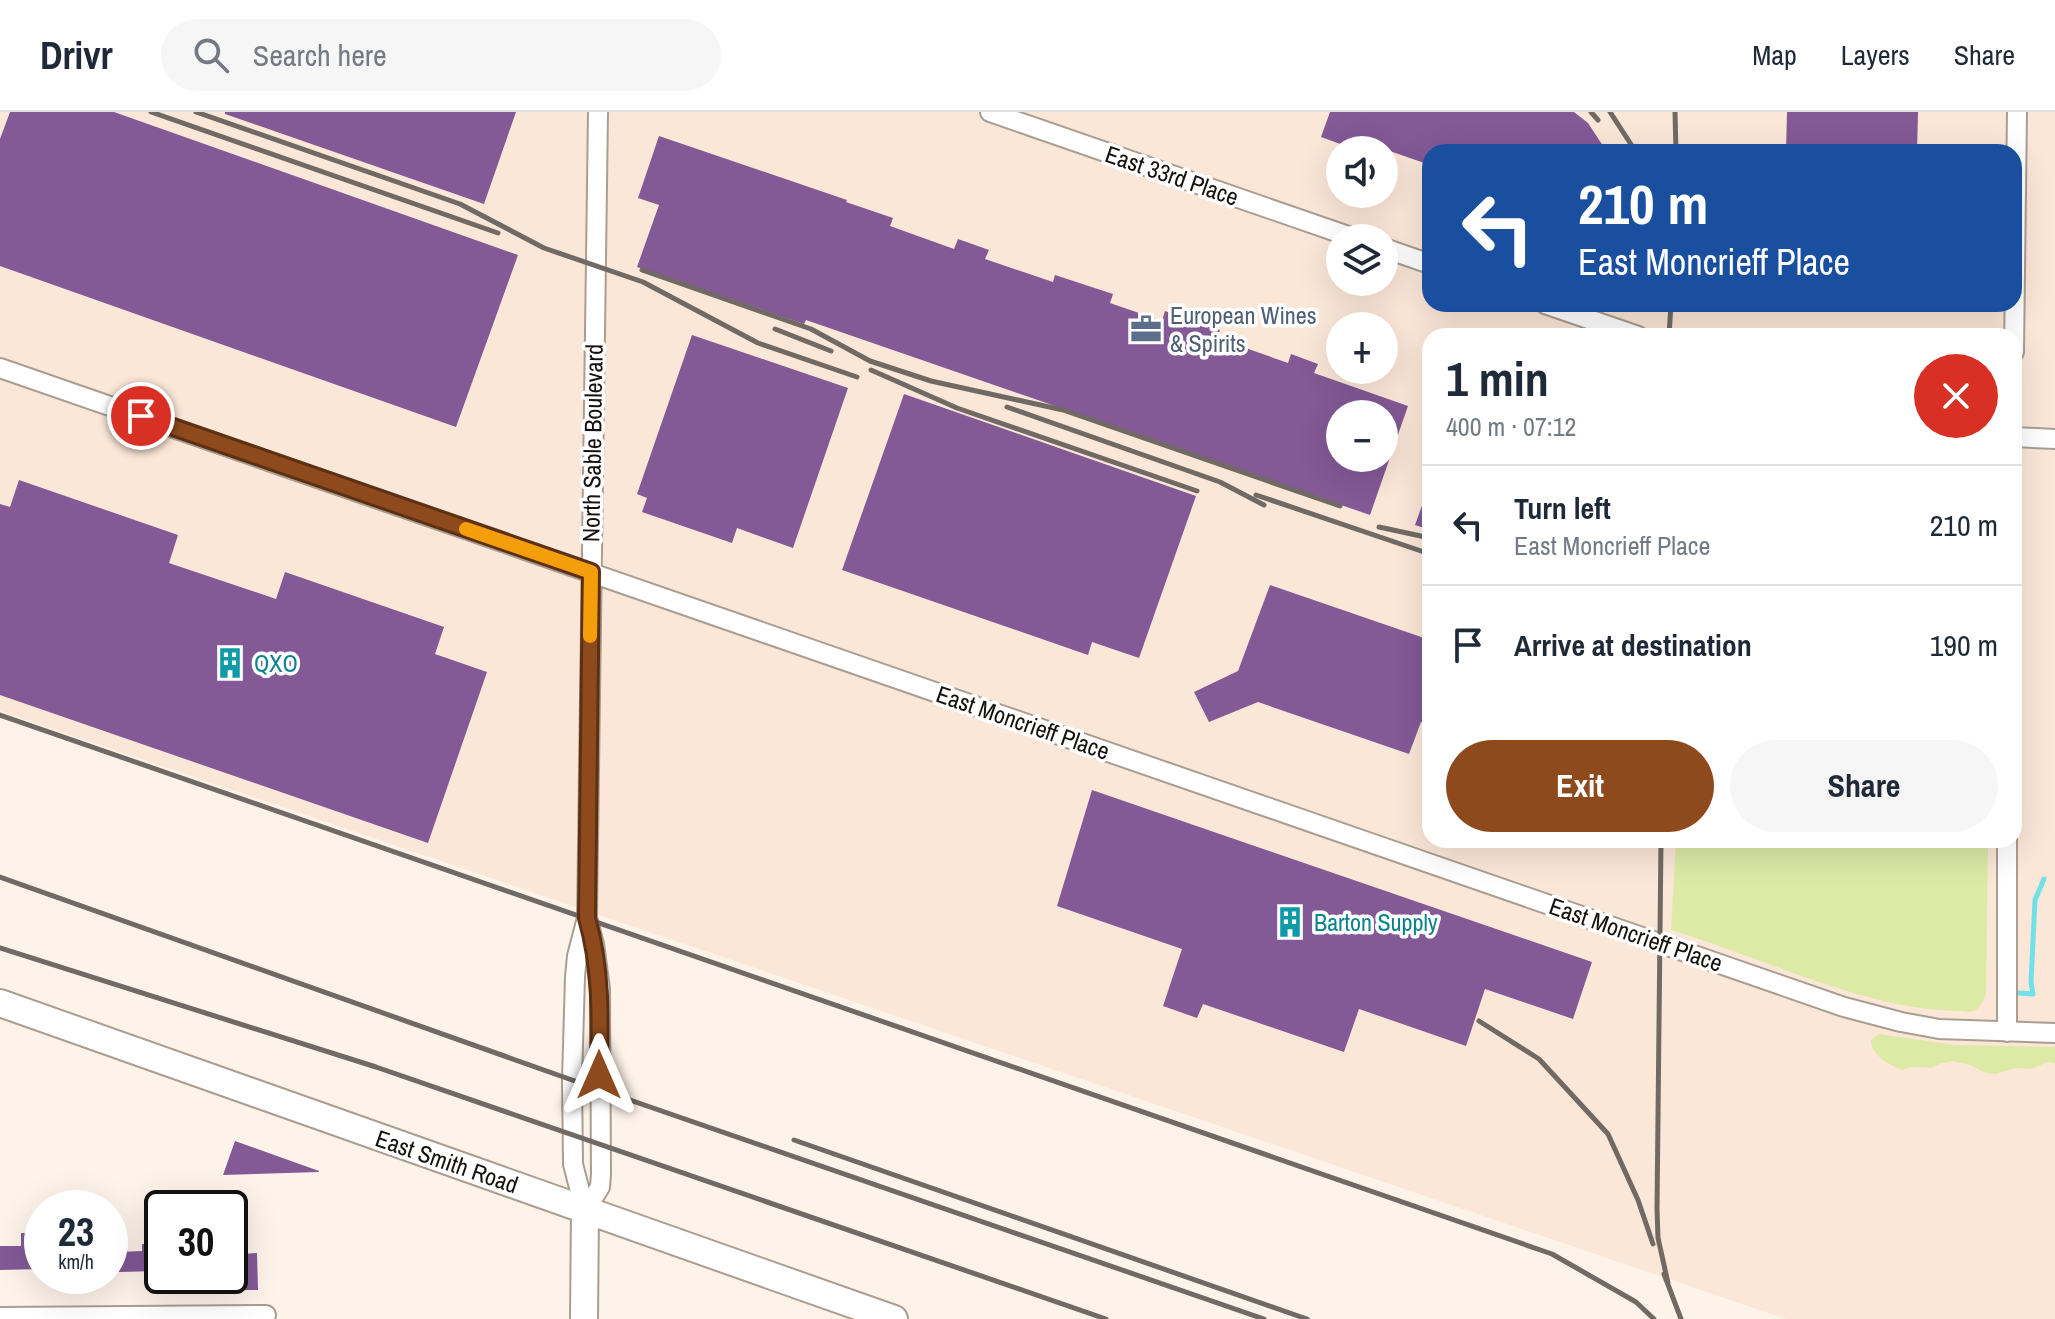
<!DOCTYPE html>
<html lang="en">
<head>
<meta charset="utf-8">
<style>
	:root { --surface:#fff; --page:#f6f6f7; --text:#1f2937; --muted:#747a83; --line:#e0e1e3; --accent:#8e4a1d }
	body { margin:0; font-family:"Archivo Narrow",sans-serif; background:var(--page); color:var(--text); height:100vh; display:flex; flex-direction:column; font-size:30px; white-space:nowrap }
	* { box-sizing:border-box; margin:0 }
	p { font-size:26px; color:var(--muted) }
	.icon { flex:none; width:44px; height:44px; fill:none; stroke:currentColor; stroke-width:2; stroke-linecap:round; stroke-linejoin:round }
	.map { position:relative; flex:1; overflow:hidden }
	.panel { position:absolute; left:1422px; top:216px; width:600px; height:520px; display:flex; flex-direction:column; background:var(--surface); border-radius:24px; box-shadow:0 8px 32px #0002 }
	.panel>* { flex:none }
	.guide { position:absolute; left:1422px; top:32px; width:600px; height:168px; border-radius:24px; box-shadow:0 8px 32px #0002; background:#1a4fa0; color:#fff; overflow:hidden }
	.fabs { position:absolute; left:1326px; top:24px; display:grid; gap:16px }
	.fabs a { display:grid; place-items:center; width:72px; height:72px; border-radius:50%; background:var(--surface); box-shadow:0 8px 32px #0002; font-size:40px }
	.speed { position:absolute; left:24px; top:1078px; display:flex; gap:16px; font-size:40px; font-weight:700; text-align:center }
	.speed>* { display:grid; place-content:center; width:104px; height:104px; border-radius:50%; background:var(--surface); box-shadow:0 8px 32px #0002; line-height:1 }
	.speed small { font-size:20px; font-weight:400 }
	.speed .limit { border:4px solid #111; border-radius:12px; background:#fff; color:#111 }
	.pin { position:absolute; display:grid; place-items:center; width:68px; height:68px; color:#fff; margin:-34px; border:4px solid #fff; border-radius:50%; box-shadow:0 2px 8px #0007 }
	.me { position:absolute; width:88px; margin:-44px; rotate:0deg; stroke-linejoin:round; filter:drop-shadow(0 0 6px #0008) }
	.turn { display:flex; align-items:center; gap:28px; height:168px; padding:0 24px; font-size:36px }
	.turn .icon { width:104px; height:104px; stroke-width:2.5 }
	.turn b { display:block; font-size:56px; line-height:68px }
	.round { display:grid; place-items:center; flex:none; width:84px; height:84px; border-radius:42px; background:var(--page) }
	.summary { display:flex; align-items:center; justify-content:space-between; height:136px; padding:0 24px }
	h1 { font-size:48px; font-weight:700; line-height:60px }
	.cta { display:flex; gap:16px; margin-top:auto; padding:16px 24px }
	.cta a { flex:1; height:92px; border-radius:48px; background:var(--accent); color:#fff; font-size:32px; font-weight:700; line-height:92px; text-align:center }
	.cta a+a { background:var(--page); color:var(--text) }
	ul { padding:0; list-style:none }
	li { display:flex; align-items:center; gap:24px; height:120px; padding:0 24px; border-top:2px solid var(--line) }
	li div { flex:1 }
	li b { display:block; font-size:30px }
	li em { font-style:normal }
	header { display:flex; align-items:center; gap:48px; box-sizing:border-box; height:112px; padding:0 40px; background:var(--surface); border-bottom:2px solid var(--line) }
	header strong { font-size:38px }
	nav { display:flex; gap:44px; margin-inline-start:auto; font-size:28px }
	.search { width:560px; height:72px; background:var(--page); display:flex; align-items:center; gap:20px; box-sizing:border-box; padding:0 28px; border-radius:44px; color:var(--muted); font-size:30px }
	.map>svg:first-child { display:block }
</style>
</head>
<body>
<header>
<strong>Drivr</strong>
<div class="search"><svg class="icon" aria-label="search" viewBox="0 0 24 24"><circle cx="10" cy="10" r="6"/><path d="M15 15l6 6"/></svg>Search here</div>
<nav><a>Map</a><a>Layers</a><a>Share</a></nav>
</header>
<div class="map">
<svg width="2055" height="1207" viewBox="0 0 2055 1207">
	<rect width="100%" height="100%" fill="#fef3e9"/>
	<path fill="#fbe7d8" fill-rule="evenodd" d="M 0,0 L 2055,0 L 2055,1207 L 1786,1207 L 0,599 ZM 1340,38 L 1384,38 L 1384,82 L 1340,82 ZM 1430,40 L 2014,40 L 2014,192 L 1430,192 ZM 1340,126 L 1384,126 L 1384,170 L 1340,170 ZM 1340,214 L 1384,214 L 1384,258 L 1340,258 ZM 1430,224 L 2014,224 L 2014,728 L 1430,728 ZM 1340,302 L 1384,302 L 1384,346 L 1340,346 Z"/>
	<path fill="#dceaa6" d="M 1676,728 L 1832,728 L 1841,731 L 1893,732 L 1894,730 L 1985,731 L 1985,734 L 1988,735 L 1986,882 C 1984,886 1981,894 1977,897 C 1972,901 1964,899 1959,899 C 1864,898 1762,845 1671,818 Z
		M 1879,922 L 1955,933 L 2055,935 L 2055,951 L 2047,950 L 2032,957 L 2016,956 L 1996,962 L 1986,961 L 1970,953 L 1953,949 L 1939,952 L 1932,956 L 1911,955 L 1903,958 C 1890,954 1871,943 1871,928 Z"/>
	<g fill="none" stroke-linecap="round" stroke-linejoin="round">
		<path stroke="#71e1e9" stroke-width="5" d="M 2019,881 L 2033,882 L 2031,870 L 2035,788 L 2044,767"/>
	</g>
	<path fill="#835996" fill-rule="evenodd" d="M 10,0 L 114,0 L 518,143 L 456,315 L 0,154 L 0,27 Z
		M 225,0 L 516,0 L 484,92 L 225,2 Z
		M 1330,0 L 1574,0 L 1588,11 L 1607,40 L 1430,40 L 1430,53 L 1358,28 L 1354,37 L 1321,25 Z
		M 1787,0 L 1918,0 L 1917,40 L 1786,40 Z
		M 659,24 L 847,88 L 846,90 L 893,106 L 890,114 L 954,137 L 958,127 L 989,138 L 985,147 L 1053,170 L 1055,163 L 1113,182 L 1110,191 L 1162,209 L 1165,199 L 1220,218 L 1217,226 L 1288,251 L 1291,242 L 1318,252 L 1314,261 L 1408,294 L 1370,403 L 806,208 L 804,212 L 637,155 L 659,93 L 638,86 ZM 1340,302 L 1384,302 L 1384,346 L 1340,346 Z
		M 692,223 L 848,276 L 793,436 L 737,416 L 732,431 L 642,400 L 647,386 L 637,382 Z
		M 904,282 L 1196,384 L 1139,546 L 1092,530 L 1088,543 L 842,458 Z
		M 19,368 L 178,423 L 169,451 L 276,487 L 285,460 L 444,515 L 435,542 L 487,560 L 428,731 L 0,583 L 0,392 L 10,395 Z
		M 1428,377 L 1430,377 L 1430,418 L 1415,413 Z
		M 1270,473 L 1430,528 L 1430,613 L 1421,610 L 1409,642 L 1258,590 L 1209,610 L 1194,580 L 1238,559 Z
		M 1092,678 L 1592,850 L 1573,907 L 1485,877 L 1466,934 L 1359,897 L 1344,940 L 1203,892 L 1197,906 L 1163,894 L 1182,837 L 1057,794 Z
		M 235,1029 L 319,1059 L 319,1060 L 223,1063 Z
		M 21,1121 L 42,1121 L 42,1157 L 0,1158 L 0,1134 L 21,1134 Z
		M 142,1132 L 157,1132 L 159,1159 L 119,1160 L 119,1140 L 142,1139 Z
		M 257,1141 L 258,1178 L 222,1178 L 222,1164 L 230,1164 L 230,1143 Z"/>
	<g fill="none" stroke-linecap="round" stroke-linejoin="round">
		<defs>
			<path id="street" d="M 990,0 L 1354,126
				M 1384,136 L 1430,152
				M 1545,192 L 1638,224
				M 2014,240 L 2017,0
				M 0,256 L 1844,895 L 1901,910 L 1939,917 L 2055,921
				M 2014,325 L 2055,327
				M 2007,728 L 2007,920
				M 585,1099 L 573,1052 L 572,968 L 575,865 L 577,844 L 587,806 L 598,0
				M 585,1099 L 600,1075 L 601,1062 L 600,877 L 594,832 L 588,809
				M 0,1205 L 266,1203"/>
			<path id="secondary" d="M 0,891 L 894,1207
				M 584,1207 L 585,1099"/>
		</defs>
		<use href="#street" stroke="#aa9e92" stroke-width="22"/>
		<use href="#secondary" stroke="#aa9e92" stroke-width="30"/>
		<use href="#street" stroke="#fff" stroke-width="18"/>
		<use href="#secondary" stroke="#fff" stroke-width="26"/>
		<path stroke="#716a64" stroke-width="5" d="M 151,0 L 498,121
			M 196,0 L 460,92 L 544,136 L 643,170 L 758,231 L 857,265
			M 1591,0 L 1598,8
			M 1610,0 L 1636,40
			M 1675,0 L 1676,40
			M 642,158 L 811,217 L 870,249 L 931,269 L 1063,298 L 1340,394
			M 775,217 L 831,239
			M 1669,224 L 1671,192
			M 871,258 L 957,296 L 1197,379
			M 1007,295 L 1220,370 L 1264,393
			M 1256,383 L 1430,442
			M 1379,415 L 1430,426
			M 0,603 L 1552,1142 L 1636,1190 L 1654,1207
			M 1661,728 L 1657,1097 L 1658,1126 L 1668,1171
			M 0,765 L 572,968 L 1264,1207
			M 0,836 L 376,955 L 1106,1207
			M 1479,909 L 1539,947 L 1608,1022 L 1638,1088 L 1653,1132
			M 794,1028 L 1307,1207
			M 1664,1162 L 1681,1207"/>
	</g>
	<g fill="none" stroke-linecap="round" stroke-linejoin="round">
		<defs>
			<path id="route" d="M 141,304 L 591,460 L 587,806 C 602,858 600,910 599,963"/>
		</defs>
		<use href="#route" stroke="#5c3013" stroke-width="20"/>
		<use href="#route" stroke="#8e4a1d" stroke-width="14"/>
		<path stroke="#f59e0b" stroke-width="14" d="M 466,417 L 591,460 L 590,524"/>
	</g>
	<defs>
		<symbol id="office-bare" viewBox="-9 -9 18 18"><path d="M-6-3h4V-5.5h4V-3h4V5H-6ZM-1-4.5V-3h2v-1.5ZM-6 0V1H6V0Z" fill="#5c6f8a" stroke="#fff" stroke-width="2.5" paint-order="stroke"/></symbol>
		<symbol id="building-bare" viewBox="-9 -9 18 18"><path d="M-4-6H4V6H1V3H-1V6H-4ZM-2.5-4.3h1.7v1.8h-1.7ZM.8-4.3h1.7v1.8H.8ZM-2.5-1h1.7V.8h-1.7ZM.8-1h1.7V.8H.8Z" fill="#0f9aa8" stroke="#fff" stroke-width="2.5" paint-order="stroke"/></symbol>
	</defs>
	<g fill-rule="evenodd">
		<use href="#office-bare" x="1124" y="195" width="44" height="44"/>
		<use href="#building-bare" x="208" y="529" width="44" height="44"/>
		<use href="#building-bare" x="1268" y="788" width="44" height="44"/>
	</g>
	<g text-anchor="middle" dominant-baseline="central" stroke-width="7" stroke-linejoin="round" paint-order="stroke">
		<g font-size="24" fill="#15110d" stroke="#fff">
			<text transform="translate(1172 63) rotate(19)">East 33rd Place</text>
			<text transform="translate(592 331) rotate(-89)">North Sable Boulevard</text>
			<text transform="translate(1023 610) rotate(19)">East Moncrieff Place</text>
			<text transform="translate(1636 822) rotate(19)">East Moncrieff Place</text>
			<text transform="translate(447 1049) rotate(19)">East Smith Road</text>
		</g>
		<g font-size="24" fill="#4e5e75" stroke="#fff" text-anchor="start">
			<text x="1170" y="203">European Wines<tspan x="1170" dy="28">&amp; Spirits</tspan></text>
		</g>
		<g font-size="24" fill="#0d838f" stroke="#fff" text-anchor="start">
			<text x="254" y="551">QXO</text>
			<text x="1314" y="810">Barton Supply</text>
		</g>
	</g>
</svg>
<div class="fabs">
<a><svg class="icon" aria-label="sound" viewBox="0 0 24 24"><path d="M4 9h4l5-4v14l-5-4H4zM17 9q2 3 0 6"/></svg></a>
<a><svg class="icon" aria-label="layers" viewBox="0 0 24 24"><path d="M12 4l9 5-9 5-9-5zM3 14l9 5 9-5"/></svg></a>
<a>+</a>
<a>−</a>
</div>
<div class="speed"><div>23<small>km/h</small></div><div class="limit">30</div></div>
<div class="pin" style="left:141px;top:304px;background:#d93025"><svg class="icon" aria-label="arrive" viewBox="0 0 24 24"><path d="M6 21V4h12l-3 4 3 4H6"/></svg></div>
<svg class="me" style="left:599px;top:963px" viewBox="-20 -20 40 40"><path d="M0-17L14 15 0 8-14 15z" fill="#8e4a1d" stroke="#fff" stroke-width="4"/></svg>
<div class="guide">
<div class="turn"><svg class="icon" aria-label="left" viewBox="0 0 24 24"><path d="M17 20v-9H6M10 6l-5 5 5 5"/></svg><div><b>210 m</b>East Moncrieff Place</div></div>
</div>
<section class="panel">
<div class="summary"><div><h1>1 min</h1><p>400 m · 07:12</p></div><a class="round" style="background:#d93025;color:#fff"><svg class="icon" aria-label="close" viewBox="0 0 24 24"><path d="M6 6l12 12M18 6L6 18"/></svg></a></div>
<ul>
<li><svg class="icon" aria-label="left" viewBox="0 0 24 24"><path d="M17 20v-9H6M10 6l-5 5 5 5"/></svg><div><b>Turn left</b><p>East Moncrieff Place</p></div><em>210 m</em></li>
<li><svg class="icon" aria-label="arrive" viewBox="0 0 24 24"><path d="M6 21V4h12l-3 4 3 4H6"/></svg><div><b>Arrive at destination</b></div><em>190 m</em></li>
</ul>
<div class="cta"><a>Exit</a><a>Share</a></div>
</section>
</div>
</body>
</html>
